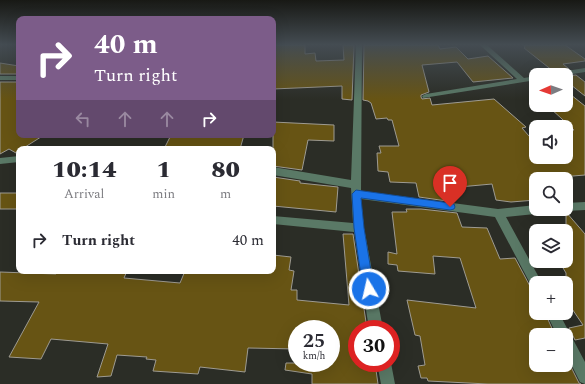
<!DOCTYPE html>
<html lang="en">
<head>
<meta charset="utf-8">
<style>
	:root { --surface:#fff; --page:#f7f7f7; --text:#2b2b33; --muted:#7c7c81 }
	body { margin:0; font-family:Spectral,serif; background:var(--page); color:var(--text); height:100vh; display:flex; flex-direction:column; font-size:15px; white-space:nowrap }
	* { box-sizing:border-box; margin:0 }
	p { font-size:13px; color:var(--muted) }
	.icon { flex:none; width:22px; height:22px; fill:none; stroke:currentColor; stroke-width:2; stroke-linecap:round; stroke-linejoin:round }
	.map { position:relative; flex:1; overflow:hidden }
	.panel { position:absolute; left:16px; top:146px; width:260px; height:128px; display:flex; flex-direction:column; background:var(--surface); border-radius:8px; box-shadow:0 4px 16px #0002 }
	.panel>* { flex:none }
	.banner { position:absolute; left:16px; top:16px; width:260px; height:122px; border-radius:8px; box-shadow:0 4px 16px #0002; background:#7c5c89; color:#fff; overflow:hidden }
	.needle { width:26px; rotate:268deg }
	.tools { position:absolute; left:529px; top:68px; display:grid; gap:8px }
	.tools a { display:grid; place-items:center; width:44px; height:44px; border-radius:8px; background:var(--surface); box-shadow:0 4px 16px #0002; font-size:20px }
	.speed { position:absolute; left:288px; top:320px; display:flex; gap:8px; font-size:20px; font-weight:700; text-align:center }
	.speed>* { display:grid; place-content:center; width:52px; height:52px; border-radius:50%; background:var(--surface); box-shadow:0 4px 16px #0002; line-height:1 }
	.speed small { font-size:10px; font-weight:400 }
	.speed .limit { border:6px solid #d22; background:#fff; color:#111 }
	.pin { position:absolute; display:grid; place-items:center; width:34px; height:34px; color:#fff; margin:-41px -17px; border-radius:50% 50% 50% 0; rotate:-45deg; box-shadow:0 0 4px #0007 }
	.pin .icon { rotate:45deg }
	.me { position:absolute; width:44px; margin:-22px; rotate:351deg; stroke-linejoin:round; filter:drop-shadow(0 0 3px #0008) }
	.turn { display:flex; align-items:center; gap:14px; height:84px; padding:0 12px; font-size:18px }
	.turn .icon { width:52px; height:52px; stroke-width:2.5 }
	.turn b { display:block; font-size:28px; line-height:34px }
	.lanes { display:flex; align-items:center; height:38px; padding:0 12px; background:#0003; justify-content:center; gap:20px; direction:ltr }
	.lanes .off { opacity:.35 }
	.eta { display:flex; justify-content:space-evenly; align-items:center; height:68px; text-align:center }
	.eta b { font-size:24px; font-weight:800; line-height:28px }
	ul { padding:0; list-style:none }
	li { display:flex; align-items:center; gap:12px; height:52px; padding:0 12px }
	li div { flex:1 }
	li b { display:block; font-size:15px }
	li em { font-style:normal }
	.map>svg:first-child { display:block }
</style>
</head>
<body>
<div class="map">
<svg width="585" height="384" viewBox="0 0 585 384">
	<rect width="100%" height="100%" fill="#2b2d26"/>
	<path fill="#675414" stroke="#9e9b92" d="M 273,45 L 305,45 L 305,54 L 315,53 L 316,61 L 344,60 L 343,45 L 354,45 L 352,100 L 342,99 L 342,86 L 273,89 Z
		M 364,45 L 438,45 L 440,49 L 456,47 L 468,59 L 488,56 L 513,78 L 473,82 L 457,62 L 422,65 L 429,92 L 421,95 L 421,97 L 422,99 L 430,98 L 432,105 L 494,99 L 526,127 L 522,128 L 536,144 L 536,157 L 566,157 L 566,131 L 574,130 L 550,108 L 566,106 L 566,91 L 585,106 L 585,175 L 536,179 L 536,200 L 511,202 L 496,200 L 492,184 L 459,187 L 461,191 L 450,192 L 454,202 L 419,197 L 416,183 L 390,182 L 388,172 L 378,171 L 377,153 L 381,153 L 379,146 L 399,146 L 392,120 L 388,120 L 387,118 L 376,119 L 371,103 L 368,101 L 363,100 Z
		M 524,45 L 565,45 L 585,59 L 585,61 L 563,64 L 569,69 L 553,71 L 524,48 L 525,47 Z
		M 0,63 L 19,66 L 19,74 L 0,74 Z
		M 576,75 L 585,82 L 585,96 L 566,81 L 566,76 Z
		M 0,82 L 19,82 L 19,135 L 44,135 L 22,149 L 19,149 L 16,153 L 9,149 L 0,154 Z
		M 273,122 L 334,125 L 334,141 L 308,140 L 302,170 L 273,166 Z
		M 171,135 L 244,135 L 240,149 L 164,149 Z
		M 273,177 L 300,181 L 300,183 L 338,187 L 336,212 L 273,206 Z
		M 0,193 L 19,193 L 19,209 L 0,209 Z
		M 406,209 L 421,209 L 457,213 L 462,227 L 487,228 L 500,259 L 515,258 L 531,288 L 536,294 L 536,313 L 545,313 L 555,335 L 536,335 L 536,365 L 570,365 L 579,383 L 581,384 L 488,384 L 428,381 L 427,378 L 421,378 L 418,366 L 425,365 L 420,336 L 415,335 L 407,300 L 476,308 L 460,258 L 433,256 L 435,274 L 398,271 L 397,265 L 388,264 L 388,252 L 397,254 L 392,212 L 407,212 Z
		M 566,212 L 585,234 L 585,338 L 575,340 L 569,328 L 583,325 L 566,300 L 566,273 L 559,261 L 566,261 Z
		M 343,234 L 353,234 L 367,329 L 357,329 L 357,363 L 375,363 L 378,384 L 312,384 L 312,374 L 285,370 L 286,363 L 331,363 L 331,329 L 297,329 L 297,349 L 248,348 L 245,372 L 200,367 L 198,374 L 153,371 L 156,360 L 146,359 L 147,357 L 117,355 L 111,376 L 97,377 L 108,344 L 51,339 L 41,359 L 9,357 L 39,302 L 0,301 L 0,272 L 56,274 L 56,271 L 127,271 L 124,278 L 180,283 L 185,271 L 273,271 L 273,255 L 291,257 L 289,270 L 294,271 L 291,290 L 297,290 L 297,300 L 349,305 Z"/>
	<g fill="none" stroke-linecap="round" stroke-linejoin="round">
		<path fill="#5a7966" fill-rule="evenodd" d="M 356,45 L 362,45 L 361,191 L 498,209 L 536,205 L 536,209 L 550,209 L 549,212 L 545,213 L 506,217 L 542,283 L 536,283 L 536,289 L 532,287 L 495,217 L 361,199 L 364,228 L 383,329 L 369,329 L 354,232 L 273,224 L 273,216 L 353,223 L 351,188 L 273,175 L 273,167 L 351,180 Z
			M 480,45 L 487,45 L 524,78 L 536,76 L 536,80 L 423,98 L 422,96 L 426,94 L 517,79 Z
			M 585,68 L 585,72 L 566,75 L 549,75 L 553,73 Z
			M 0,76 L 19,76 L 19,80 L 0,80 Z
			M 19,156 L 19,162 L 0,164 L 0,158 Z
			M 585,202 L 585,210 L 566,211 L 562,209 L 566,209 L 566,203 Z
			M 546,313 L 559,313 L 585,362 L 585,384 L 580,382 L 566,354 L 566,335 L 557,335 Z
			M 377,363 L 391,363 L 395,384 L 381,384 Z"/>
	</g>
	<linearGradient id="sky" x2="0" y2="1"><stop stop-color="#181915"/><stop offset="0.45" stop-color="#444c52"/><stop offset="1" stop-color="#444c52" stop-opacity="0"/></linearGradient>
	<rect width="585" height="99" fill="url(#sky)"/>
	<path fill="#1a73e8" stroke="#114b97" d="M 356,190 L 450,203 L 454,204 L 455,207 L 454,209 L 450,210 L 361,198 L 364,228 L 374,289 L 373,293 L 369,294 L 365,293 L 363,289 L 354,228 L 352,194 Z"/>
</svg>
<div class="tools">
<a><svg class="needle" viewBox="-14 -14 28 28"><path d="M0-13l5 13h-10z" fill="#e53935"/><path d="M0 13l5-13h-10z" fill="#7c7c81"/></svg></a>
<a><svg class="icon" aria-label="sound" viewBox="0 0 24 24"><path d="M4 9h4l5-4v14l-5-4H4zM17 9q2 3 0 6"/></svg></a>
<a><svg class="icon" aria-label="search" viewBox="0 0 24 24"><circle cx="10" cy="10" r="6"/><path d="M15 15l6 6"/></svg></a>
<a><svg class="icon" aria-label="layers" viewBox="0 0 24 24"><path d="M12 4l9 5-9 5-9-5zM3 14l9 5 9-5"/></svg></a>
<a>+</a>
<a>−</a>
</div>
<div class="speed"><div>25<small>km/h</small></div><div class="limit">30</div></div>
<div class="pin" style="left:450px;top:207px;background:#d93025"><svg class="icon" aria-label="arrive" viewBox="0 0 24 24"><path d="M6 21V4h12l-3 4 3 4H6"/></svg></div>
<svg class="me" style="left:369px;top:289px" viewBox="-20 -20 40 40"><circle r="17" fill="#1a73e8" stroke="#fff" stroke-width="3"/><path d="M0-11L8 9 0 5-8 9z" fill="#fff"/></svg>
<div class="banner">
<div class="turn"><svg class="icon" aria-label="right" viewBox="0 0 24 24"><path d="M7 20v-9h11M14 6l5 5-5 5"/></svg><div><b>40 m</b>Turn right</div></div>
<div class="lanes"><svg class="icon off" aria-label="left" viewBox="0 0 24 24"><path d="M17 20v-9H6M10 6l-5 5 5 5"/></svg><svg class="icon off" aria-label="ahead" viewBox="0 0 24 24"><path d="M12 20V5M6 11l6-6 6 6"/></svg><svg class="icon off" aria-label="ahead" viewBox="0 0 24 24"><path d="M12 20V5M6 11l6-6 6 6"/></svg><svg class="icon" aria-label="right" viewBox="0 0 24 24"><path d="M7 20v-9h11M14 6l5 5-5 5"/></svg></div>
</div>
<section class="panel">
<div class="eta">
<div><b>10:14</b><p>Arrival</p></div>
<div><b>1</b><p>min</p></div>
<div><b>80</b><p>m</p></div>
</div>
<ul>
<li><svg class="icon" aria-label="right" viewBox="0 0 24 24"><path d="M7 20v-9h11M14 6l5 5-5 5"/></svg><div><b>Turn right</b></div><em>40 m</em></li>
</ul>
</section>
</div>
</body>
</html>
